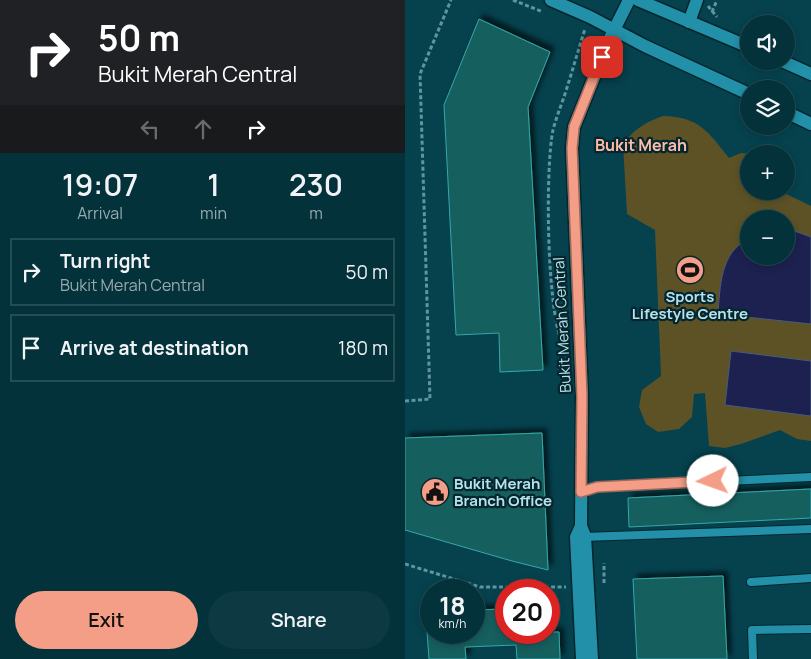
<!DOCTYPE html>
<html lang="en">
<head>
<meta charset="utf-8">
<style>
	:root { --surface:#04323a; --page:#0d3a42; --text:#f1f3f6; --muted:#97aaaf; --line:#254d54; --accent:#f49e87 }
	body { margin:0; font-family:Manrope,sans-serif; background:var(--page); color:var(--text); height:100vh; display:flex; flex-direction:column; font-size:19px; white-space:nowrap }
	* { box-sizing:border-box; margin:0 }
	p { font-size:16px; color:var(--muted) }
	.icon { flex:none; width:28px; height:28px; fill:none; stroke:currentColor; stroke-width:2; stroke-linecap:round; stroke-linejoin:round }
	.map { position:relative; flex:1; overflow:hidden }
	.sheet { display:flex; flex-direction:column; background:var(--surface); width:405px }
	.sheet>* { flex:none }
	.top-card { background:#202124; color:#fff; overflow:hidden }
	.buttons { position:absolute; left:335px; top:15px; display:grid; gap:10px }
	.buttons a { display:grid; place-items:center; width:55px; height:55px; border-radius:50%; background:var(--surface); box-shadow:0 2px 8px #0003,0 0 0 1px var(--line); font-size:25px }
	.speed { position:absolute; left:15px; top:579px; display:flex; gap:10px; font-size:25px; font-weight:700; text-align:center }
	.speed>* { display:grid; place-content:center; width:65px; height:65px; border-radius:50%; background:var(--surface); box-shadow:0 2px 8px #0003,0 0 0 1px var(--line); line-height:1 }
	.speed small { font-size:12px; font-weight:400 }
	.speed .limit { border:8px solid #d22; background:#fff; color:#111 }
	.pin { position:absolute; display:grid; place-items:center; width:42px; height:42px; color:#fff; margin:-21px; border-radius:10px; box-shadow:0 2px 8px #0006 }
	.me { position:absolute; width:55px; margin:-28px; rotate:267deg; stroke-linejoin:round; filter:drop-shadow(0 0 4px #0008) }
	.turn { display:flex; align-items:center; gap:18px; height:105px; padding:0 15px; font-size:22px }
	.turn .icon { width:65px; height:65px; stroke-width:2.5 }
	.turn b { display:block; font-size:35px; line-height:42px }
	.lanes { display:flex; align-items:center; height:48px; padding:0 15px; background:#0003; justify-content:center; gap:25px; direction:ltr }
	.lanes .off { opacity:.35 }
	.eta { display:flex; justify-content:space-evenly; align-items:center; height:85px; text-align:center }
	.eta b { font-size:30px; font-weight:600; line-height:35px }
	.primary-button { display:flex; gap:10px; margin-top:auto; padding:10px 15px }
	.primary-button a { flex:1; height:58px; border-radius:30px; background:var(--accent); color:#111; font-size:20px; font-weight:600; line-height:58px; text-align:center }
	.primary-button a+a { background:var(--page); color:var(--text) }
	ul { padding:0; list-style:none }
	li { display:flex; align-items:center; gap:15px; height:68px; margin:0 10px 8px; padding:0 5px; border:2px solid var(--line); border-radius:0px }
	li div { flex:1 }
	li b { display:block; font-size:19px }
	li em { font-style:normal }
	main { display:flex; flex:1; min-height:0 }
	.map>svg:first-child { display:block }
</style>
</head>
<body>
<main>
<section class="sheet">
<div class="top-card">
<div class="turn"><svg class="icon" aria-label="right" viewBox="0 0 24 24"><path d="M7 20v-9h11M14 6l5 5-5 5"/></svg><div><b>50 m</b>Bukit Merah Central</div></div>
<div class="lanes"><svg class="icon off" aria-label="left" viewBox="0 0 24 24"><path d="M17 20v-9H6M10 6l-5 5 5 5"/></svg><svg class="icon off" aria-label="ahead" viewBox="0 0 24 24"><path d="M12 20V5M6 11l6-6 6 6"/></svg><svg class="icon" aria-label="right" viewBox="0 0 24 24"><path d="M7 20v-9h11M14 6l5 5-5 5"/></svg></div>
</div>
<div class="eta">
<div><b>19:07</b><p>Arrival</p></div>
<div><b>1</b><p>min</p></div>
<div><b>230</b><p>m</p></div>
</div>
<ul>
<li><svg class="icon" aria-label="right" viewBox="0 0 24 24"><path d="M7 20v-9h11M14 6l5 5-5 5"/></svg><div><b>Turn right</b><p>Bukit Merah Central</p></div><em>50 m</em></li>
<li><svg class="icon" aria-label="arrive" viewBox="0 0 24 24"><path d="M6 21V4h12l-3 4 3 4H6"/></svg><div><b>Arrive at destination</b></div><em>180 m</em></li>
</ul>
<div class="primary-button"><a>Exit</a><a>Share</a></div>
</section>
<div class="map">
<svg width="406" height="659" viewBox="0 0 406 659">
	<defs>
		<filter id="shadow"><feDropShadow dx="4.5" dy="-4.5" stdDeviation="2.5" flood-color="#0009"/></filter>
	</defs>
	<rect width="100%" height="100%" fill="#05424e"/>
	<path fill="#5d5226" d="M 258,116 C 295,117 303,132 324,158 L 336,153 L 353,154 L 344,154 L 344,191 L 375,191 L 406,206 L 406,237 L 381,228 L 381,219 L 344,219 L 344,239 C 315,251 315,288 313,314 L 406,324 L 406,361 L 326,351 L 320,405 L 406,416 L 406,441 L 392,439 L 375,430 L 336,444 L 320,448 L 304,446 L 300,393 L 289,394 L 287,417 L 274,429 L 253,432 L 241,424 L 234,407 L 237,390 L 256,376 L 250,230 L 222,214 L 218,144 C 231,128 239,123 258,116 Z"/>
	<path fill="#1d214f" stroke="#4b5b7f" d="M 381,228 L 406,237 L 406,324 L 313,314 C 315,288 315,251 344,239 L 344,256 L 381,256 Z
		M 326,351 L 406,361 L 406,416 L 320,405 Z"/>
	<path fill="#155e5e" stroke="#36a8aa" filter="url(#shadow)" d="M 74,19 L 145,52 L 123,107 L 138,370 L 95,372 L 94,333 L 51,335 L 39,105 Z
		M 137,433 L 143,570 L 107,561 L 0,530 L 0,438 Z
		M 406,489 L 406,518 L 224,527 L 223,498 Z
		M 318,576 L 322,659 L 232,659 L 228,579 Z
		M 101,609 L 101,632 L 154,632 L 155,659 L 112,659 L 111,645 L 60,647 L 61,659 L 24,659 L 22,632 L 69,632 L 69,610 Z"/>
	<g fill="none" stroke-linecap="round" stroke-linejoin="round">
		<defs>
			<path id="lane" d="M 176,492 L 192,487 L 406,477
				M 178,537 L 406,529
				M 346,582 L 406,578
				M 348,659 L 347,630 L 406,629"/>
			<path id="street" d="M 284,22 L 292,0
				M 176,526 L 171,537 L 177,659
				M 187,659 L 180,536 L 176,526 L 177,396 L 167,148 L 169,127 L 204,40 L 224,0"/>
			<path id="secondary" d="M 146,0 L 185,17 L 240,46 L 344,94
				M 233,0 L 344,47
				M 377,61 L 406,74
				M 381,112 L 406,124"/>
		</defs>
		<use href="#lane" stroke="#05262d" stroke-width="10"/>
		<use href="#street" stroke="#05262d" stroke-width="15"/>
		<use href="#secondary" stroke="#05262d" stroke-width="15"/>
		<path stroke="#6094a0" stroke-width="3" stroke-dasharray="4 2.5" stroke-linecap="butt" d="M 108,0 L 138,12
			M 303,6 L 312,17
			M 307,12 L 312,0
			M 161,352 C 141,323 140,168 148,130 C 151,118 156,106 160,94 C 167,72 173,51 180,29
			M 0,401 L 25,399 L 15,74 L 46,0
			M 0,564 L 75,587 L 161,587
			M 199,583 L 199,563"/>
		<use href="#lane" stroke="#2290a8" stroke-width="8"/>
		<use href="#street" stroke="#2290a8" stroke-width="12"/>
		<use href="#secondary" stroke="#2290a8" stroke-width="12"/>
	</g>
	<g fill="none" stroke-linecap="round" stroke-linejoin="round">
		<defs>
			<path id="route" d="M 197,57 L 169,127 L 167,148 L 177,396 L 176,492 L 192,487 L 308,481"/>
		</defs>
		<use href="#route" stroke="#9f6758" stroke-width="12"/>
		<use href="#route" stroke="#f49e87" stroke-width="9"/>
	</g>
	<defs>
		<symbol id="stadium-disc" viewBox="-11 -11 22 22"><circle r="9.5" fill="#f49e87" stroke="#05262d"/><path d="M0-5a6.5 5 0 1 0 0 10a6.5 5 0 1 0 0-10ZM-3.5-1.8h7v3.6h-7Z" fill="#111"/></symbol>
		<symbol id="civic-disc" viewBox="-11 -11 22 22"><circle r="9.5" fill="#f49e87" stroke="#05262d"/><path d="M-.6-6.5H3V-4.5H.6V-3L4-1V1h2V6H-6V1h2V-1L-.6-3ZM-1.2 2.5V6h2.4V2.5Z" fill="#111"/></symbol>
	</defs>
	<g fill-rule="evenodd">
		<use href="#stadium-disc" x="269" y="254" width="32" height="32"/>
		<use href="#civic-disc" x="14" y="476" width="32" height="32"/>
	</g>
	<g text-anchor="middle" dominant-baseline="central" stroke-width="4.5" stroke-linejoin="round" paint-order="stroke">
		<g font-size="15" font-weight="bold" fill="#b5e2ee" stroke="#05262d">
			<text x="285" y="296">Sports<tspan x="285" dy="17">Lifestyle Centre</tspan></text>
			<text x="49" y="483" text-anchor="start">Bukit Merah<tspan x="49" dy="17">Branch Office</tspan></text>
		</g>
		<g font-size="15" fill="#b5e2ee" stroke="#05262d">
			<text transform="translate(157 325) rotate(-93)">Bukit Merah Central</text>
		</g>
		<g font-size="16" font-weight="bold" fill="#fdbcaa" stroke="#05262d">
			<text x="236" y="145">Bukit Merah</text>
		</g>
	</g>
</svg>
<div class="buttons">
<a><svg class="icon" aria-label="sound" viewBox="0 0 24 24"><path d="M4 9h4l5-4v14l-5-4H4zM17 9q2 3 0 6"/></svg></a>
<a><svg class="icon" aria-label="layers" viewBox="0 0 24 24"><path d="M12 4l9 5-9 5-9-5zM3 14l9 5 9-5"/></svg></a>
<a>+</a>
<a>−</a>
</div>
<div class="speed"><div>18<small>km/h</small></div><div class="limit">20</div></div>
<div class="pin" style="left:197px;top:57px;background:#d93025"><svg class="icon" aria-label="arrive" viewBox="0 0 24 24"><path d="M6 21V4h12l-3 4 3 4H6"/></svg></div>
<svg class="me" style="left:308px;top:481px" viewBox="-20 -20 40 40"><circle r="19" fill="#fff"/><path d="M0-13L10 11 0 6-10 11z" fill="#f49e87"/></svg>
</div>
</main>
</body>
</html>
